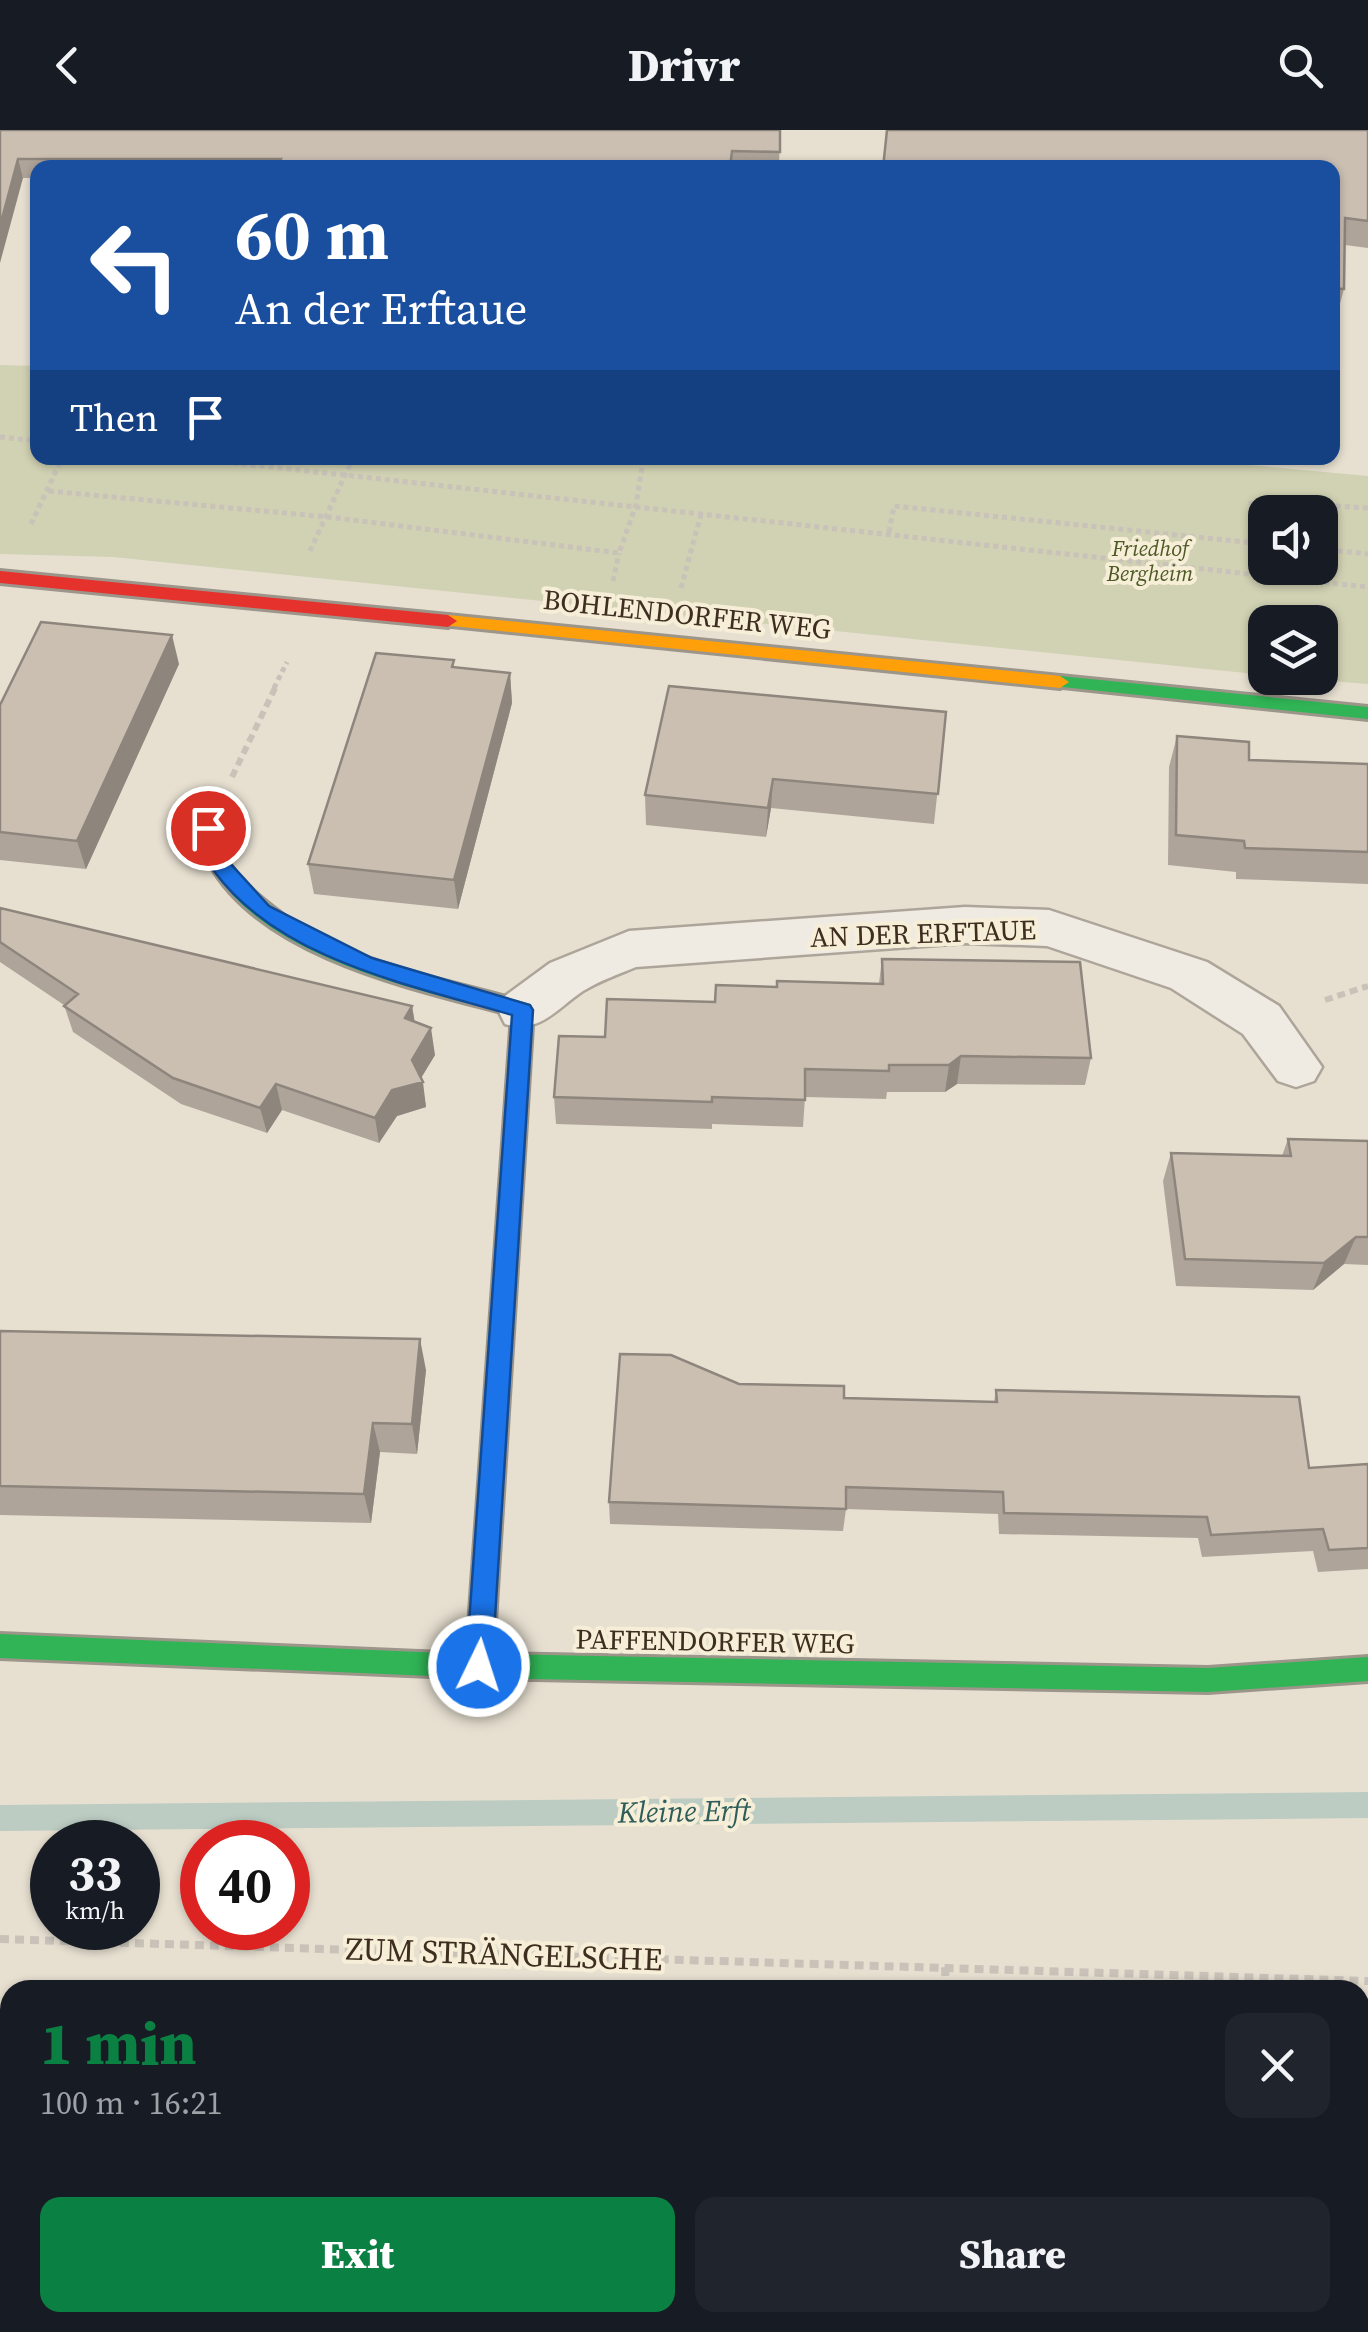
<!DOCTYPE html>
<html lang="en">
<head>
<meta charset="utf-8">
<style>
	:root { --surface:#171b24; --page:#20242c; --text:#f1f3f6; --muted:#9ea1a6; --accent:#0b8043 }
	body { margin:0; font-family:"Source Serif 4",serif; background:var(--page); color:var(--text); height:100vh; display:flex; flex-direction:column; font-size:38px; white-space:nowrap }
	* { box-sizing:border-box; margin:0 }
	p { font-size:32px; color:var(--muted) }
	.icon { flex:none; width:55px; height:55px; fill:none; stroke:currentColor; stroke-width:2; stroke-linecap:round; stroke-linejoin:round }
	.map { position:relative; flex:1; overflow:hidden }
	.details { position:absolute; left:0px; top:1850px; width:1370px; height:352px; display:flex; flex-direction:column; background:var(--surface); border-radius:30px 30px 0 0; box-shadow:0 2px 8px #0004 }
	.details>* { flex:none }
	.top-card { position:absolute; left:30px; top:30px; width:1310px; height:305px; border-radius:20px; box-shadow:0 2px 8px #0004; background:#1a4fa0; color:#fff; overflow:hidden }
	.buttons { position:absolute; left:1248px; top:365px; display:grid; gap:20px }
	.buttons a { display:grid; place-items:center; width:90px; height:90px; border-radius:20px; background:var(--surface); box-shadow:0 2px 8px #0004; font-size:50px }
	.speed { position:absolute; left:30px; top:1690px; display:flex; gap:20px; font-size:50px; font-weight:700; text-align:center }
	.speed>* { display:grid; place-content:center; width:130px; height:130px; border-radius:50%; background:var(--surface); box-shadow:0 2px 8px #0004; line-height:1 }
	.speed small { font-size:25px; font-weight:400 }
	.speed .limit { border:15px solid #d22; background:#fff; color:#111 }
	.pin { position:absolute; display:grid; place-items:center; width:85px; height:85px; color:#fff; margin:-42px; border:5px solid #fff; border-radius:50%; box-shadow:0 2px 10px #0007 }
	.me { position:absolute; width:110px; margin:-55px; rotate:4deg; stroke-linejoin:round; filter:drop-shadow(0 0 8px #0008) }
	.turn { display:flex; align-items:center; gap:35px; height:210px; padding:0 40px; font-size:45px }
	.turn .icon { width:130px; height:130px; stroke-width:2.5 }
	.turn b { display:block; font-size:70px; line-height:85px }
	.then { display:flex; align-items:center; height:95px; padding:0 40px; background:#0003; gap:20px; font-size:38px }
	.round { display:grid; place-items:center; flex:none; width:105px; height:105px; border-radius:20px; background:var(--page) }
	.summary { display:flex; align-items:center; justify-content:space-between; height:170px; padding:0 40px }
	h1 { font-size:60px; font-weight:800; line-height:75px; color:var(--accent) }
	.cta { display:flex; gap:20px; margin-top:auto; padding:20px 40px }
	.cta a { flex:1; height:115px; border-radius:20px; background:var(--accent); color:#fff; font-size:40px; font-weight:800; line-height:115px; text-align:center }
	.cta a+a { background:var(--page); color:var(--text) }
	header { display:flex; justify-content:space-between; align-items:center; height:130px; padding:0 40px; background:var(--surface); font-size:45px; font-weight:800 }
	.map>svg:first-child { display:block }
</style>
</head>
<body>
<header><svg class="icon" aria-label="back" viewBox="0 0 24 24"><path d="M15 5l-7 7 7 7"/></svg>Drivr<svg class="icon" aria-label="search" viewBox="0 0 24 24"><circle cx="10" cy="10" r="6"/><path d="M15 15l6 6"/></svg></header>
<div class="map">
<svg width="1368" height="2202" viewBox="0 0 1368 2202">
	<rect width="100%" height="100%" fill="#e7e0d1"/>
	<path fill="#d1d1b3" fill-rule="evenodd" d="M 0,235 L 37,236 L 38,328 L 1174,328 L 1368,346 L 1368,554 L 1294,548 L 1320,548 L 1320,492 L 1265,492 L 1265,545 L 113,427 L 0,424 ZM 1265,382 L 1320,382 L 1320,438 L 1265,438 Z"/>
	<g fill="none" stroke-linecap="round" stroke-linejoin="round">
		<path fill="#bcccc2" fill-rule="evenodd" d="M 1368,1662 L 1368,1688 L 0,1701 L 0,1675 Z"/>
		<defs>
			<path id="lane" d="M 421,2192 L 469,2192 L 466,2202 L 418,2202 Z
				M 936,2192 L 984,2192 L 982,2202 L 934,2202 Z"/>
			<path id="street" d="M 965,777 L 1049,780 L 1207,832 L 1279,876 L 1322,937 L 1314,951 L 1296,957 L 1278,951 L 1243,904 L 1171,858 L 1047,816 L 965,813 L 636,837 C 619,844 599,851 583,861 C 556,879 540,904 505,894 L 498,880 L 505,866 L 550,833 L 629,801 Z"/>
			<path id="fast" d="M 1060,546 L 1368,577 L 1368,589 L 1053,556 L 1051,552 Z
				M 208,691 C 224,697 220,717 227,730 C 240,752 263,770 283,785 C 355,836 447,849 530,874 L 533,880 L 493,1524 L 1208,1538 L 1368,1527 L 1368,1551 L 1208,1562 L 479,1548 L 0,1528 L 0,1504 L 467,1524 L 512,885 C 417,859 262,828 210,734 C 204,723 202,710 198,698 Z"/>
			<path id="slow" d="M 448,485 L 1060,546 L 1069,552 L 1060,558 L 442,495 L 442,487 Z"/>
			<path id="jam" d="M 0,441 L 448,485 L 457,491 L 448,497 L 0,453 Z"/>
		</defs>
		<use href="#lane" stroke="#ada599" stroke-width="5"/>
		<use href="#street" stroke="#ada599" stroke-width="5"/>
		<use href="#fast" stroke="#9c958a" stroke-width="6"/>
		<use href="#slow" stroke="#9c958a" stroke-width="6"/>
		<use href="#jam" stroke="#9c958a" stroke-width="6"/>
		<path stroke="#c8c2b9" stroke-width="5" stroke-dasharray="5 4" stroke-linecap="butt" d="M 0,307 L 38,311
			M 188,328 L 1368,457
			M 49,361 L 328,387 L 619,423 L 636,375 L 643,331 L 608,328
			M 31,394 L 62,328
			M 889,402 L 894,376 L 1265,414
			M 1250,412 L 1251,371 L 1368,378
			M 1320,419 L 1368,424
			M 310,421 L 353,328
			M 613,451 L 619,423
			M 681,458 L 701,384
			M 274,558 L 287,532"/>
		<path stroke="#c8c2b9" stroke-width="6" stroke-dasharray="8 5" stroke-linecap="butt" d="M 232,647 L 276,556
			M 1325,870 L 1368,856"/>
		<path stroke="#c8c2b9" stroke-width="8" stroke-dasharray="9 6" stroke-linecap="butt" d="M 0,1809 L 1368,1851
			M 945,1837 L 946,1860"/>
		<use href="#lane" fill="#efebe3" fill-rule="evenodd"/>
		<use href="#street" fill="#efebe3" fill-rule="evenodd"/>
		<use href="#fast" fill="#30b455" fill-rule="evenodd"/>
		<use href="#slow" fill="#ff9f0a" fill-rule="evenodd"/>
		<use href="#jam" fill="#e5322d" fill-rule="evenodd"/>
	</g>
	<path fill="#afa499" d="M 0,0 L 780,0 L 779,38 L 38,38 L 38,48 L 23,48 Z
		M 1368,0 L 1368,118 L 1345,115 L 1344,159 L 1337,185 L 1332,184 L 1332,38 Z
		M 454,530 L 454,537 L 510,543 L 512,573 L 458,779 L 314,764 L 308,734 Z
		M 179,534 L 86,739 L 0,730 L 0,575 Z
		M 946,582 L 934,694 L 771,678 L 766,707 L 646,695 L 645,665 Z
		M 1177,606 L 1249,630 L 1368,634 L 1368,754 L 1236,749 L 1236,742 L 1168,735 L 1169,637 Z
		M 0,778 L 412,876 L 415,892 L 435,925 L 421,948 L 426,977 L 397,986 L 379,1013 L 282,980 L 267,1003 L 181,974 L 73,902 L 64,875 L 0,832 Z
		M 882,829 L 1091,928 L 1085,955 L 957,954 L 945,962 L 887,962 L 886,969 L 805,967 L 803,997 L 712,994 L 712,999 L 556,994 L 554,967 L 605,907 L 715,872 L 879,853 Z
		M 1288,1009 L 1368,1011 L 1368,1135 L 1344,1134 L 1313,1160 L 1176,1156 L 1163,1051 L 1171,1023 L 1282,1026 Z
		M 0,1201 L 426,1240 L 417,1324 L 380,1322 L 371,1393 L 0,1385 Z
		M 739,1254 L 844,1268 L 994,1272 L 996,1260 L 1309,1338 L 1368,1334 L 1368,1439 L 1318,1442 L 1313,1421 L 1202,1427 L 1198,1408 L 999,1404 L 998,1384 L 846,1379 L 843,1401 L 610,1394 L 609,1372 Z
		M 10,1873 L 10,2049 L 0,2049 L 0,1895 Z
		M 1057,2192 L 1276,2192 L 1276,2202 L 1057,2202 Z"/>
	<path fill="#8e867d" d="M 18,29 L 23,48 L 0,133 L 0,96 Z
		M 172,505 L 179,534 L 86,739 L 77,711 Z
		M 510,543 L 512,573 L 458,779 L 454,750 Z
		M 773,649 L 771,678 L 766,707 L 768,678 Z
		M 412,876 L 416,902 L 405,888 Z
		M 431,898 L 435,925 L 418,953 L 423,952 L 426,977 L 397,986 L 379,1013 L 375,988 Z
		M 961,926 L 957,954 L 945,962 L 949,935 Z
		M 276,954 L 282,980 L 267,1003 L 260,978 Z
		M 1356,1107 L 1344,1134 L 1313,1160 L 1324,1133 Z
		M 420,1209 L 426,1240 L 417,1324 L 412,1294 Z
		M 373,1293 L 380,1322 L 371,1393 L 364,1364 Z
		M 253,2192 L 264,2192 L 262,2202 L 252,2202 Z"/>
	<path fill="#cbbfb2" stroke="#8e867d" stroke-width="2.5" d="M 0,0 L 780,0 L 780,22 L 732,21 L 730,38 L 278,37 L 281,29 L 18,29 L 0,96 Z
		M 887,0 L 1368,0 L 1368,91 L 1345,88 L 1344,159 L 1332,158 L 1332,38 L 883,38 Z
		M 41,492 L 172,505 L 77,711 L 0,702 L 0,575 Z
		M 376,523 L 454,530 L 452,537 L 510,543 L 454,750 L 308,734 Z
		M 669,556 L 946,582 L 938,664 L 773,649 L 768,678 L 645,665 Z
		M 1177,606 L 1249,612 L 1249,630 L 1368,634 L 1368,722 L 1245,718 L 1244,711 L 1176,705 Z
		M 0,778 L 412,876 L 405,888 L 431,898 L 412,930 L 423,952 L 392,960 L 375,988 L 276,954 L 260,978 L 173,948 L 64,876 L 78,864 L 0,812 Z
		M 882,829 L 1080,832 L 1091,928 L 961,926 L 949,935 L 889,935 L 889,941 L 805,939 L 805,970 L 712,967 L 712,972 L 554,967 L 559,906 L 605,907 L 607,869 L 715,872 L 716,855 L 777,857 L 777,851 L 883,854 Z
		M 1288,1009 L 1368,1011 L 1368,1107 L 1356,1107 L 1324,1133 L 1185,1129 L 1171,1023 L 1291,1026 Z
		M 0,1201 L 420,1209 L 412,1294 L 373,1293 L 364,1364 L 0,1356 Z
		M 620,1224 L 671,1225 L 739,1254 L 844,1256 L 844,1268 L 997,1272 L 996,1260 L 1299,1267 L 1309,1338 L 1368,1334 L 1368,1418 L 1329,1420 L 1323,1399 L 1211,1405 L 1207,1387 L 1004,1383 L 1003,1362 L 846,1357 L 846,1379 L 609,1372 Z
		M 5,1873 L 10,1873 L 10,2036 L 0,2036 L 0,1895 Z
		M 23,2192 L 253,2192 L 252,2202 L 21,2202 Z
		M 1066,2192 L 1276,2192 L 1276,2202 L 1066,2202 Z"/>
	<path fill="#1a73e8" stroke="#114b97" stroke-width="2.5" d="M 208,691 L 218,698 L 229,732 L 269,776 L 372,828 L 530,875 L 533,880 L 492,1536 L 488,1545 L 479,1548 L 470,1545 L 466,1536 L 512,885 C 411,855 279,830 214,741 C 205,730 202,712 198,698 Z"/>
	<g text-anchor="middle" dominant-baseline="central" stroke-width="8" stroke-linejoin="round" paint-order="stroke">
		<g font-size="22" font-style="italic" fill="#4d5a26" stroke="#f7eed8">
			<text x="1150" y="418">Friedhof<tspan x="1150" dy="25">Bergheim</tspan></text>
		</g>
		<g font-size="28" fill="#3d2e20" stroke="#f7eed8">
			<text transform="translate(687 484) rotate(6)">BOHLENDORFER WEG</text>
			<text transform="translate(923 803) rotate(-2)">AN DER ERFTAUE</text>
			<text transform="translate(715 1511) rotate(1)">PAFFENDORFER WEG</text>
		</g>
		<g font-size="30" font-style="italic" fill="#2f5d5a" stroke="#f7eed8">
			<text transform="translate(684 1681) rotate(-1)">Kleine Erft</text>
		</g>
		<g font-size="32" fill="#3d2e20" stroke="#f7eed8">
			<text transform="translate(504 1824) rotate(2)">ZUM STRÄNGELSCHE</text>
		</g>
	</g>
</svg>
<div class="buttons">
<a><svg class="icon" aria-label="sound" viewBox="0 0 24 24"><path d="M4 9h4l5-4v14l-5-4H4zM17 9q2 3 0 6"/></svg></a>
<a><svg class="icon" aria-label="layers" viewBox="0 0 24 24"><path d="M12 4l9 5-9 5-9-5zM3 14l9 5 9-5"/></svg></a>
</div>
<div class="speed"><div>33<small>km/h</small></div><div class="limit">40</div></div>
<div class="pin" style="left:208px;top:698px;background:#d93025"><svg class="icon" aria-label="arrive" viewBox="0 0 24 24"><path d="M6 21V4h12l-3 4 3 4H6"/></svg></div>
<svg class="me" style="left:479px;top:1536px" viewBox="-20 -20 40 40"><circle r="17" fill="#1a73e8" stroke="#fff" stroke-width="3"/><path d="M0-11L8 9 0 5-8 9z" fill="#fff"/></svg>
<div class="top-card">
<div class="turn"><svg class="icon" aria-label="left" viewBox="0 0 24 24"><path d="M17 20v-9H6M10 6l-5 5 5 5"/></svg><div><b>60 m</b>An der Erftaue</div></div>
<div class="then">Then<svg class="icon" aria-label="arrive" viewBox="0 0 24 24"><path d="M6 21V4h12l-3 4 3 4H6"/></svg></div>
</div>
<section class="details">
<div class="summary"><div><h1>1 min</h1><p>100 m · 16:21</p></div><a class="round"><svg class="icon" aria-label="close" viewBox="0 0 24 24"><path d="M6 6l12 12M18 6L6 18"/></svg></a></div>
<div class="cta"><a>Exit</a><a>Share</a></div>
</section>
</div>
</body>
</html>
